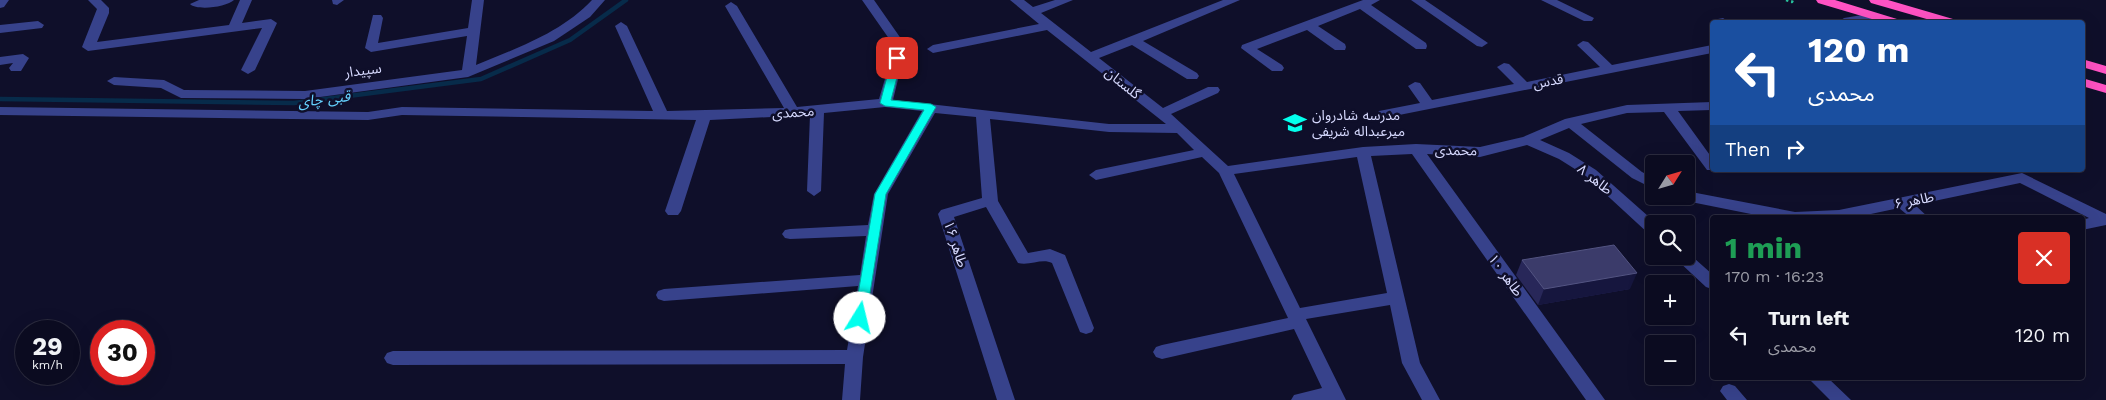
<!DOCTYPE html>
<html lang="en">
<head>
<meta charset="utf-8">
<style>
	:root { --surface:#0b0b20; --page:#19192d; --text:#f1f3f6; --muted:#9a9ba5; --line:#2b2b3e }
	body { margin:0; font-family:"Work Sans","Noto Sans Arabic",sans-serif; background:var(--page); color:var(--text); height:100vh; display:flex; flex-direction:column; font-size:19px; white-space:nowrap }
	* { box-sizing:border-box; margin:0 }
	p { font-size:16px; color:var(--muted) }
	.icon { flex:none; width:28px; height:28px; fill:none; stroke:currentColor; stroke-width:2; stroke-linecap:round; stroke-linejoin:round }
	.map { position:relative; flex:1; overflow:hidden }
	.sheet { position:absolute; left:1710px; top:215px; width:375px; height:165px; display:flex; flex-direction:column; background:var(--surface); border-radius:5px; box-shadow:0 5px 20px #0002,0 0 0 1px var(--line) }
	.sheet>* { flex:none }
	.banner { position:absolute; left:1710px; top:20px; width:375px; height:152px; border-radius:5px; box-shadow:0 5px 20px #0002,0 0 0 1px var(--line); background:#1a4fa0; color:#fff; overflow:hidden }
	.needle { width:32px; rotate:53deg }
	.tools { position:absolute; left:1645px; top:155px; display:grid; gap:10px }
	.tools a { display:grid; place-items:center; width:50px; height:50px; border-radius:5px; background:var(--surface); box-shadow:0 5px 20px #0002,0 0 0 1px var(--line); font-size:25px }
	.speed { position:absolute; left:15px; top:320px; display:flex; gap:10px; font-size:25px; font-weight:700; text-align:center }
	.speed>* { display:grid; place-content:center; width:65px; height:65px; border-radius:50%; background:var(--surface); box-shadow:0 5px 20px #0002,0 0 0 1px var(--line); line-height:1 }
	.speed small { font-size:12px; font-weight:400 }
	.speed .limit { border:8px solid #d22; background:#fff; color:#111 }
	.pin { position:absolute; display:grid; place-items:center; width:42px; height:42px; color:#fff; margin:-21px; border-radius:10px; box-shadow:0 2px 8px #0006 }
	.me { position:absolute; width:55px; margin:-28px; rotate:9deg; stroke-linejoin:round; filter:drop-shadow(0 0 4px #0008) }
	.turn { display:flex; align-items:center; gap:18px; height:105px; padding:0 15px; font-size:22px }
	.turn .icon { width:65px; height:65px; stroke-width:2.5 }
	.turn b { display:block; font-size:35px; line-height:42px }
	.then { display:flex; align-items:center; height:48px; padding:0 15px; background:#0003; gap:10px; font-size:19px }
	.round { display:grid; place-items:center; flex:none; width:52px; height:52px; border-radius:5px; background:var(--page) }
	.overview { display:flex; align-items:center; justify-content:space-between; height:85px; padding:0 15px }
	h1 { font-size:30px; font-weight:700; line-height:38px; color:#1e9e55 }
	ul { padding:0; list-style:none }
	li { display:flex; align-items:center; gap:15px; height:70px; padding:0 15px }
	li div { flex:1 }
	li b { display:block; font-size:19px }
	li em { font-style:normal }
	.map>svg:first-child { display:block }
</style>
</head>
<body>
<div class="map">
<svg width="2106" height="400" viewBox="0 0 2106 400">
	<rect width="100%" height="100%" fill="#0f0f2a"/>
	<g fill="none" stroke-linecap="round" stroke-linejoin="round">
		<path stroke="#072b4a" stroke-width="4.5" d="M 0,99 L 294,103 L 481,79 L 570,40 L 626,0"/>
		<path stroke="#29c29e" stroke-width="2.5" stroke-dasharray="2.5 3" stroke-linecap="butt" d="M 1786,0 L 1792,2 L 1793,0"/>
		<path fill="#37428b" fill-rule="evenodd" d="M 0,0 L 9,0 L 4,7 L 0,8 Z
			M 88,0 L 101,0 L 109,8 L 109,13 L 97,42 L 229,25 L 240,0 L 252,0 L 242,23 L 271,19 L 277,23 L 255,70 L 248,74 L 241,70 L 262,28 L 88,51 L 82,47 L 97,9 Z
			M 199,0 L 234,0 C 227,7 197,11 190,4 Z
			M 332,0 L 344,0 L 337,5 L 333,4 Z
			M 472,0 L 484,0 L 476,65 C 517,48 561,33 592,0 L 605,0 L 590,17 L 554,41 L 468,77 L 305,99 L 181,98 L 161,88 L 114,85 L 107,81 L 114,77 L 164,80 L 184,90 L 305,91 L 462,70 L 467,36 L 371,52 L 365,48 L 373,15 L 381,15 L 383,18 L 378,43 L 468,28 Z
			M 862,0 L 874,0 L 904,43 L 905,51 L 893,100 L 1109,124 L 1166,124 L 1047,30 L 933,53 L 927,49 L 933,45 L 1039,24 L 1010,0 L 1024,0 L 1033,7 L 1055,0 L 1073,0 L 1041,13 L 1091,52 L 1223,0 L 1240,0 L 1143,41 L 1197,73 L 1199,76 L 1197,79 L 1187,79 L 1132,45 L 1099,58 L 1163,108 L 1208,87 L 1218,87 L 1220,90 L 1218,93 L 1171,114 L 1228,166 L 1363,147 L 1416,144 L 1480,147 L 1523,137 L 1565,119 L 1627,105 L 1712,102 L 1712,110 L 1678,111 L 1712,158 L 1712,170 L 1717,170 L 1707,170 L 1664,112 L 1627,113 L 1581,124 L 1642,172 L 1654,178 L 1654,189 L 1632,178 L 1569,128 L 1540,140 L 1569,153 L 1596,170 L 1657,224 L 1654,224 L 1654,235 L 1649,234 L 1586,176 L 1559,159 L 1527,145 L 1480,157 L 1427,154 L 1605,400 L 1586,400 L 1412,154 L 1371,156 L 1420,363 L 1440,400 L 1422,400 L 1402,363 L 1390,305 L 1306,319 L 1346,400 L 1291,400 L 1294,395 L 1322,388 L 1294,329 L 1162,359 L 1156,357 L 1153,352 L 1156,347 L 1162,345 L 1288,318 L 1219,173 L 1202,157 L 1096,180 L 1089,175 L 1096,170 L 1194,150 L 1177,133 L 1109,132 L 990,119 L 998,201 L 1028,253 L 1050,249 L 1065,255 L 1094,328 L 1092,332 L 1086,334 L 1080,332 L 1052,263 C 1042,258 1030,266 1018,263 L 986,207 L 954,217 L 1015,400 L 997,400 L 938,214 L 941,210 L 982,198 L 976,117 L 935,113 L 888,194 L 863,357 L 860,400 L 842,400 L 845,364 L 393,365 L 387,363 L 384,358 L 387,353 L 393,351 L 847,350 L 858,286 L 664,301 L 658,299 L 656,295 L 658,291 L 664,289 L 860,275 L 866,236 L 790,239 L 785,238 L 782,234 L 785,230 L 790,229 L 868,225 L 874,194 L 922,111 L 885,107 L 824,113 L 821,191 L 814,196 L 807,191 L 810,115 L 710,120 L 681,211 L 678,215 L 668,215 L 665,211 L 696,120 L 402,115 L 368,120 L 0,115 L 0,107 L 368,112 L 402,107 L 653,111 L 615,26 L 621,22 L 627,26 L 667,111 L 784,108 L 725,6 L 731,2 L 737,6 L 797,107 L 879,99 L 893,51 L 892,43 ZM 1357,157 L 1387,293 L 1300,308 L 1234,174 Z
			M 1363,0 L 1380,0 L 1371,5 L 1426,43 L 1427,46 L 1426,49 L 1416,49 L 1360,9 L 1318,26 L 1345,44 L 1346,47 L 1345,50 L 1335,50 L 1307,30 L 1257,49 L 1282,65 L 1284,68 L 1282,71 L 1272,71 L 1241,48 L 1242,45 Z
			M 1411,0 L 1425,0 L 1488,43 L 1482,47 L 1477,46 Z
			M 1541,0 L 1557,0 L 1594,18 L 1592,21 L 1584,21 Z
			M 1874,13 L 1880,17 L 1878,20 L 1863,22 L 1838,22 L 1844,18 Z
			M 1723,18 L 1729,22 L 1716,22 L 1718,19 Z
			M 38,21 L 44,25 L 42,28 L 0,33 L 0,25 Z
			M 1583,41 L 1588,42 L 1612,65 L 1712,45 L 1712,53 L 1384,118 L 1377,114 L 1379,111 L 1420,103 L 1408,86 L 1415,82 L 1420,83 L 1432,100 L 1514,84 L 1497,67 L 1504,63 L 1509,64 L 1527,82 L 1600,67 L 1577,45 Z
			M 23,54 L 29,58 L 21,71 L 11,71 L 9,68 L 13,63 L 0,65 L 0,57 Z
			M 2022,173 L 2106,214 L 2106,225 L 2082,230 L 2082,220 L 2089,218 L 2020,183 L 1915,205 L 1929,218 L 1911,218 L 1899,208 L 1852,218 L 1771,218 L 1686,201 L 1679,196 L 1686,196 L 1686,191 L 1795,212 L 1839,210 Z
			M 1686,251 L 1712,274 L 1712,289 L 1706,287 L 1677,260 L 1675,256 L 1686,256 Z
			M 1808,378 L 1828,378 L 1851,400 L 1830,400 Z
			M 1729,384 L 1735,386 L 1747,400 L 1727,400 L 1720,391 L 1723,386 Z"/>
		<path fill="#ff52c3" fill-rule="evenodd" d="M 1816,0 L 1835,0 L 1897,19 L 1899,22 L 1882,22 L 1818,3 Z
			M 1869,0 L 1888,0 L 1953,19 L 1955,22 L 1937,22 L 1871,3 Z
			M 2082,59 L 2106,66 L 2106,74 L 2082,67 Z
			M 2082,78 L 2106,85 L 2106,93 L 2082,86 Z"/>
	</g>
	<path fill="#282759" d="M 1522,260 L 1630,289 L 1538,305 L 1516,275 Z"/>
	<path fill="#16163e" d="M 1637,273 L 1630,289 L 1538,305 L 1544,289 Z"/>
	<path fill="#3b3b6a" stroke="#535482" d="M 1614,245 L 1637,273 L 1544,289 L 1522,260 Z"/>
	<path fill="#03ffed" stroke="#02a69a" d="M 897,55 L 902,58 L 891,100 L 931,104 L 936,107 L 886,194 L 866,318 L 860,323 L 854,318 L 875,194 L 924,110 L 885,106 L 880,103 L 892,58 Z"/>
	<defs>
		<symbol id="school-bare" viewBox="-9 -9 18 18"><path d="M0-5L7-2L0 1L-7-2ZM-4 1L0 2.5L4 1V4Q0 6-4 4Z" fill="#03ffed" stroke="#0f0f2a" stroke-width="2.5" paint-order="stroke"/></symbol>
	</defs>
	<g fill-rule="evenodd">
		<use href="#school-bare" x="1279" y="107" width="32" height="32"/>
	</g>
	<g text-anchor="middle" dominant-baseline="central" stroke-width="5" stroke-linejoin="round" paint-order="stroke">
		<g font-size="14" fill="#d7daff" stroke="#0f0f2a">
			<text transform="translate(363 70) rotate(-8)">سپیدار</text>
			<text transform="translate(1548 81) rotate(-11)">قدس</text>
			<text transform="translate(1123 83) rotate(39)">گلستان</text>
			<text transform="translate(793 112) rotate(-4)">محمدی</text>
			<text transform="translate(1456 150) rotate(1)">محمدی</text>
			<text transform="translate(1595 179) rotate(38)">طاهر ۸</text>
			<text transform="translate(1914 200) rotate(-11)">طاهر ۶</text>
			<text transform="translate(956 244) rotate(72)">طاهر ۱۶</text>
			<text transform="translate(1506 275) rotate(54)">طاهر ۱۰</text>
		</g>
		<g font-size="14" fill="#d7daff" stroke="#0f0f2a" text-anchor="start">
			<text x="1312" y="115">مدرسه شادروان<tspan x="1312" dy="16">میرعبداله شریفی</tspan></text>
		</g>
		<g font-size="15" font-style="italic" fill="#65d2ff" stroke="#0f0f2a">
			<text transform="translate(324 99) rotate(-7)">قبی چای</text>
		</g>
	</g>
</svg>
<div class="tools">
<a><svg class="needle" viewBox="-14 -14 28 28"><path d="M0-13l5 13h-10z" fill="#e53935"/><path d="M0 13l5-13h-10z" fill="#9a9ba5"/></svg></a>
<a><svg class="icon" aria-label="search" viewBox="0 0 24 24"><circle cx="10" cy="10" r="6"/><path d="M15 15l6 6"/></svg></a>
<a>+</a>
<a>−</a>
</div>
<div class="speed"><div>29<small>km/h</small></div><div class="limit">30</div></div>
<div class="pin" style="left:897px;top:58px;background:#d93025"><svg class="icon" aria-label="arrive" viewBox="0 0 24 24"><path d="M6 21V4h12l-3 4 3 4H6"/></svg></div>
<svg class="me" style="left:860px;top:318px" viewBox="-20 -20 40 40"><circle r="19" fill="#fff"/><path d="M0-13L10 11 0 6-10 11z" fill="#03ffed"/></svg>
<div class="banner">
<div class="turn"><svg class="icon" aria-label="left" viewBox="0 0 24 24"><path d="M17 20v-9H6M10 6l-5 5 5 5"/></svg><div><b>120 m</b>محمدی</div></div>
<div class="then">Then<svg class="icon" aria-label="right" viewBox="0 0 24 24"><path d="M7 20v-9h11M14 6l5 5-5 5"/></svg></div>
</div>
<section class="sheet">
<div class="overview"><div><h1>1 min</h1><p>170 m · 16:23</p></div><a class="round" style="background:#d93025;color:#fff"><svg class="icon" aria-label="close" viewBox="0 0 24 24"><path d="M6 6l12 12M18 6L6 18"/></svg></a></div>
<ul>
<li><svg class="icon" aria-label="left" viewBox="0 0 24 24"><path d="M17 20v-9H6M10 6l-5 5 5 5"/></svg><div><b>Turn left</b><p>محمدی</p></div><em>120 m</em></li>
</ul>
</section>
</div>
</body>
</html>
